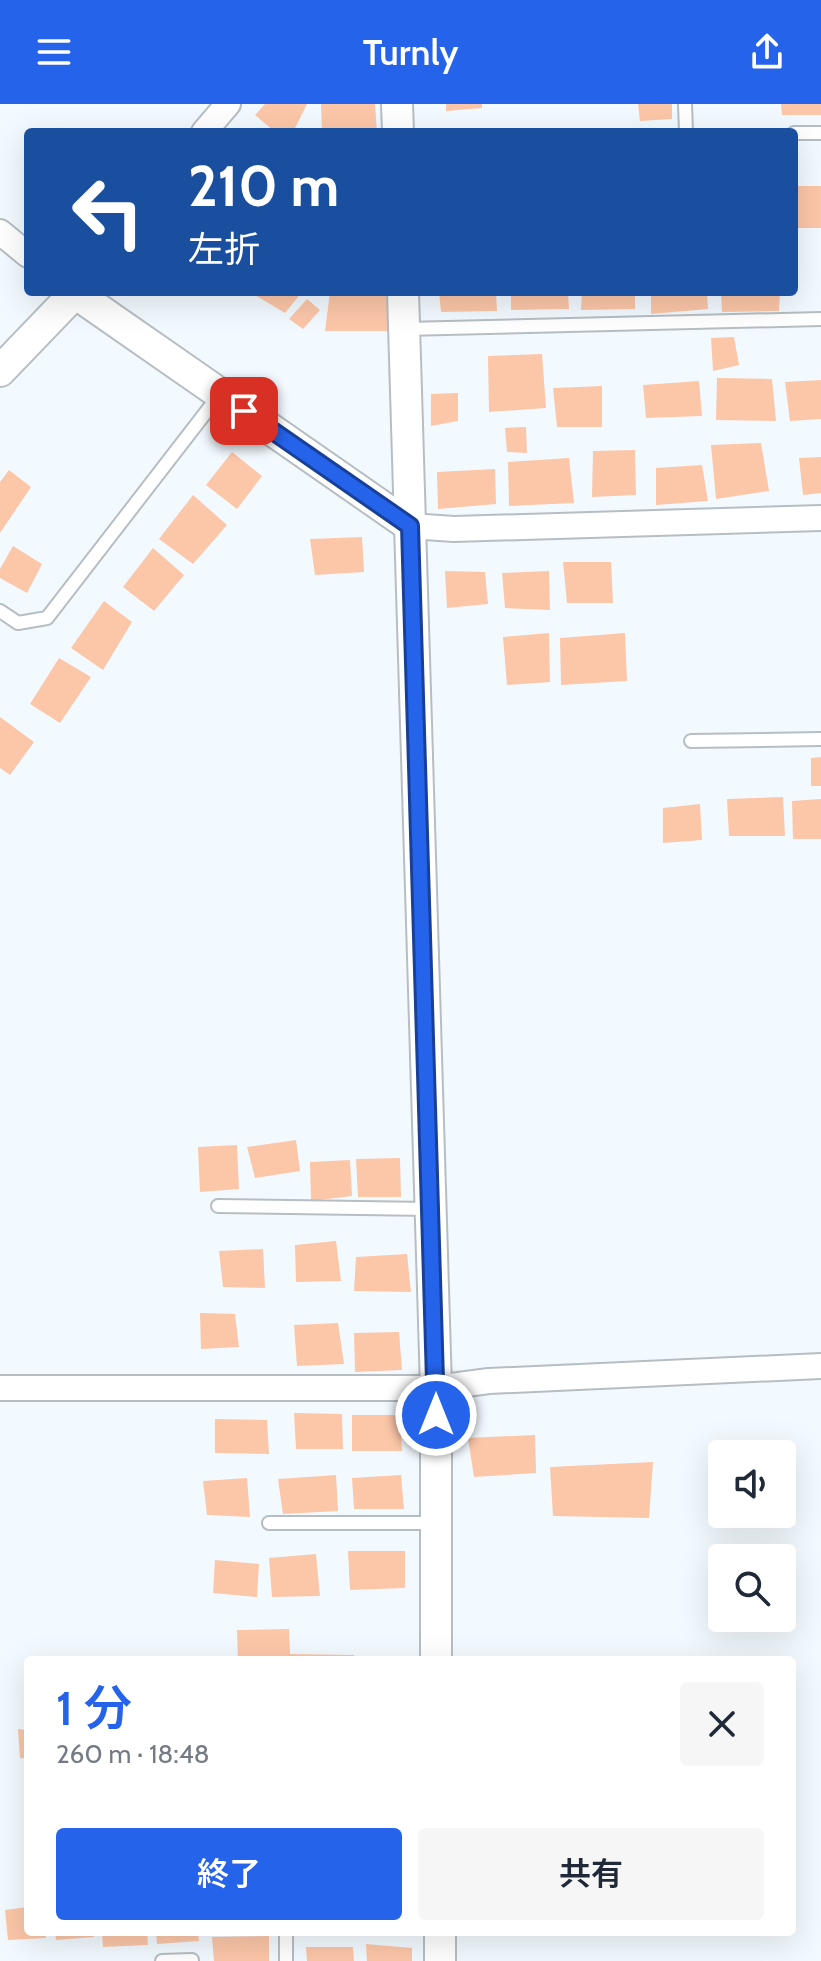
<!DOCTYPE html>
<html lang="ja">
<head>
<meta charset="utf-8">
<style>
	:root { --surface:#fff; --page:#f6f6f7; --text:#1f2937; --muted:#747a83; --accent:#2563eb }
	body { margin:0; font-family:Cabin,"Noto Sans JP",sans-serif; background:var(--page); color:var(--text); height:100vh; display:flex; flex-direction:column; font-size:30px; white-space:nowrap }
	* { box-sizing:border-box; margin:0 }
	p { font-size:26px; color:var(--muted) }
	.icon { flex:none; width:44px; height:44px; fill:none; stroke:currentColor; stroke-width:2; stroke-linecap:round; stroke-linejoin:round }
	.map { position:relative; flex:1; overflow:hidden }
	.side { position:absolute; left:24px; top:1552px; width:772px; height:280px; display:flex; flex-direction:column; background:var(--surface); border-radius:8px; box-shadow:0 8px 32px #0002 }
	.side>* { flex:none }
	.top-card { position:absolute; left:24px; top:24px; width:774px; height:168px; border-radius:8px; box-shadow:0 8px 32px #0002; background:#1a4fa0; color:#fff; overflow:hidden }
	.controls { position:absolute; left:708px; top:1336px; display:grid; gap:16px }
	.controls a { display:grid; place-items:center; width:88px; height:88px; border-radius:8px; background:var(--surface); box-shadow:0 8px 32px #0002; font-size:40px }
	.pin { position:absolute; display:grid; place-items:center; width:68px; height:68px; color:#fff; margin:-34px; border-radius:16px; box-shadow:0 4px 12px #0006 }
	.me { position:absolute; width:88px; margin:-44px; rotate:0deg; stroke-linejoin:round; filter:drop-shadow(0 0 6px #0008) }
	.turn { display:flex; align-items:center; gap:28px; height:168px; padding:0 32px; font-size:36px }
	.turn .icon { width:104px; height:104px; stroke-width:2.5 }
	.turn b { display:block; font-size:56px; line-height:68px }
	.round { display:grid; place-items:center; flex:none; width:84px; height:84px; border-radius:8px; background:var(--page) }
	.head { display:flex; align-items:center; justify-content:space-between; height:136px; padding:0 32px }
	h1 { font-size:48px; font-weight:600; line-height:60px; color:var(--accent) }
	.button { display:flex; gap:16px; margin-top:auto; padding:16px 32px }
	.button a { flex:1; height:92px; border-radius:8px; background:var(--accent); color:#fff; font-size:32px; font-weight:600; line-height:92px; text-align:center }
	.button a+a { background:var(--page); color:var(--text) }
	header { display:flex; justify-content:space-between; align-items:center; height:104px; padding:0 32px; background:var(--accent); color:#fff; font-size:36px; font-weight:600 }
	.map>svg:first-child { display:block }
</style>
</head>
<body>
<header><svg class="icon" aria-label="menu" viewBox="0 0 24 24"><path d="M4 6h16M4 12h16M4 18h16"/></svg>Turnly<svg class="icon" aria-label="share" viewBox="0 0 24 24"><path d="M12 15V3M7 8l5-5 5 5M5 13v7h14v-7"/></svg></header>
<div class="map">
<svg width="821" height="1857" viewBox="0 0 821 1857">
	<rect width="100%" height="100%" fill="#f3faff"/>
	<path fill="#fcc6a8" d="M 265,0 L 307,0 L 293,28 L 275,28 L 255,11 Z
		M 321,0 L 375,0 L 377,28 L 322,28 Z
		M 446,0 L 482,0 L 482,4 L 446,7 Z
		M 638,0 L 672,0 L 672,15 L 640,17 Z
		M 781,0 L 821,0 L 821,11 L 782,11 Z
		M 794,82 L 821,82 L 821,124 L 794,124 Z
		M 250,188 L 302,188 L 285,209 Z
		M 330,188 L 387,188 L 388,227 L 325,227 Z
		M 439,188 L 496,188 L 497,207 L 441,208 Z
		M 511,188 L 568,188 L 569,205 L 511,206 Z
		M 582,188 L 635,188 L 635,205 L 581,206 Z
		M 651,188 L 707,188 L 708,205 L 651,210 Z
		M 721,188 L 780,188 L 779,207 L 722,208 Z
		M 307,195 L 320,206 L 303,225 L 289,215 Z
		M 734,233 L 739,261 L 713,267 L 711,234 Z
		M 542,250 L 546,304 L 489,308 L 488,252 Z
		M 717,274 L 772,275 L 776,317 L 716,316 Z
		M 821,276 L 821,315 L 790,317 L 785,278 Z
		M 699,277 L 702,312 L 646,314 L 643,281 Z
		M 602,282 L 602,323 L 557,323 L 553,284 Z
		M 458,289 L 458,317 L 431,322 L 431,290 Z
		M 526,323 L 527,349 L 507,348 L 505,324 Z
		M 761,339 L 769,387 L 716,395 L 711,341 Z
		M 635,346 L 636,391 L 592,393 L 593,347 Z
		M 232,348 L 262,372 L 237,405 L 206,381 Z
		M 821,353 L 821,389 L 803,391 L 799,354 Z
		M 569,354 L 574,399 L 509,402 L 508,358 Z
		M 702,361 L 708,397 L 656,401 L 656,364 Z
		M 495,365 L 496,400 L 438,405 L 437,368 Z
		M 9,366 L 31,383 L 0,429 L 0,378 Z
		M 193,391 L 227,421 L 193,460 L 159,435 Z
		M 362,433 L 364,468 L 315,471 L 310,435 Z
		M 13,442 L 42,460 L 27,489 L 0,474 L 0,465 Z
		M 153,444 L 184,471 L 154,507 L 123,483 Z
		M 563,458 L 611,458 L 613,499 L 567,499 Z
		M 445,467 L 485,468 L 488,500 L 447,504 Z
		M 549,467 L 550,506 L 505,504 L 502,469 Z
		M 104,497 L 132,518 L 103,566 L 71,544 Z
		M 549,529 L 550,578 L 507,581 L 503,533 Z
		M 625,529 L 627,577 L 561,581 L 560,534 Z
		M 59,554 L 91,573 L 60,619 L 30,600 Z
		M 0,613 L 34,638 L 10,671 L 0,664 Z
		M 821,653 L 821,682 L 811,682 L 811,654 Z
		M 783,693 L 785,732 L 729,732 L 727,695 Z
		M 821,695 L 821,735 L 793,735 L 792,697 Z
		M 700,700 L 702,736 L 663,739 L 663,704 Z
		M 296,1036 L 300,1067 L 255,1074 L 247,1043 Z
		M 237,1041 L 239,1085 L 200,1088 L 198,1043 Z
		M 400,1054 L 401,1093 L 358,1093 L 356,1055 Z
		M 350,1056 L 352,1092 L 311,1097 L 310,1058 Z
		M 336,1137 L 341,1177 L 296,1178 L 295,1141 Z
		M 263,1145 L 265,1184 L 223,1183 L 219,1147 Z
		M 407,1150 L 411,1188 L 354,1187 L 356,1153 Z
		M 200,1209 L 235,1210 L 239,1243 L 201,1245 Z
		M 338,1219 L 344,1260 L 297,1262 L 294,1221 Z
		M 399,1228 L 402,1266 L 355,1268 L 354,1229 Z
		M 294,1309 L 342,1310 L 343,1345 L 296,1345 Z
		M 352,1311 L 400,1311 L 402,1347 L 352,1347 Z
		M 215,1315 L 267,1316 L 269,1350 L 215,1349 Z
		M 535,1331 L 536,1369 L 474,1373 L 468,1334 Z
		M 653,1358 L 649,1414 L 553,1412 L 550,1363 Z
		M 336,1371 L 338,1407 L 283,1410 L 278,1375 Z
		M 401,1371 L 404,1405 L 354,1405 L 352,1374 Z
		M 247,1374 L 250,1413 L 207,1411 L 203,1377 Z
		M 348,1447 L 405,1447 L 405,1484 L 350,1486 Z
		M 316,1450 L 320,1492 L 272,1493 L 269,1454 Z
		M 215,1456 L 259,1460 L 257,1493 L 213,1489 Z
		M 289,1525 L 290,1550 L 354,1551 L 354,1556 L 238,1556 L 237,1526 Z
		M 18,1625 L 28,1626 L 28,1655 L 20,1654 Z
		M 28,1803 L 28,1828 L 45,1828 L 46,1834 L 8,1836 L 5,1806 Z
		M 55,1828 L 94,1828 L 94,1833 L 56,1836 Z
		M 102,1828 L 147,1828 L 148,1841 L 103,1843 Z
		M 156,1828 L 198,1828 L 199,1837 L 157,1840 Z
		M 269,1832 L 269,1857 L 214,1857 L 212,1833 Z
		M 366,1840 L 412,1844 L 412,1857 L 367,1857 Z
		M 306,1843 L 353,1843 L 354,1857 L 307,1857 Z"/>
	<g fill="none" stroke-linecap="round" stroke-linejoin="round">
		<defs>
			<path id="service" d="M 685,0 L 686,28
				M 794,29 L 821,29
				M 404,225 L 821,215
				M 0,507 L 18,519 L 47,514 L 220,290
				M 691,637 L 821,635
				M 218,1102 L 430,1105
				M 269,1419 L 434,1419
				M 162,1857 L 192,1856
				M 286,1857 L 286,1828"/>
			<path id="minor" d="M 204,28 L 228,0
				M 0,128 L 28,151
				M 410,422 L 454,425 L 821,414
				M 0,1284 L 436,1284 L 489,1277 L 821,1262"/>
			<path id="tertiary" d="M 397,0 L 398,28
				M 403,188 L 436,1284 L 436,1556
				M 0,267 L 75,189 L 410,422
				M 440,1828 L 440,1857"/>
		</defs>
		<use href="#service" stroke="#b7bec3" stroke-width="16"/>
		<use href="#minor" stroke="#b7bec3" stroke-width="28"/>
		<use href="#tertiary" stroke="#b7bec3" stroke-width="34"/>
		<use href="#service" stroke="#fff" stroke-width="12"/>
		<use href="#minor" stroke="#fff" stroke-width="24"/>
		<use href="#tertiary" stroke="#fff" stroke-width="30"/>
	</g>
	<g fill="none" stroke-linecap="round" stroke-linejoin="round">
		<defs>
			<path id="route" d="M 244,307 L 410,422 L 436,1311"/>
		</defs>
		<use href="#route" stroke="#184099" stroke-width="20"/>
		<use href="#route" stroke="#2563eb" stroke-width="14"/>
	</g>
</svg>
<div class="controls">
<a><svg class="icon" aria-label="sound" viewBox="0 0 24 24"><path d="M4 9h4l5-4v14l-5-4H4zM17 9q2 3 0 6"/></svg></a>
<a><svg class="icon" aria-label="search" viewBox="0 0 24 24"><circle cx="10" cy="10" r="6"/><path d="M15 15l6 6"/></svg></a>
</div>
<div class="pin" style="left:244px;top:307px;background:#d93025"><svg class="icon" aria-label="arrive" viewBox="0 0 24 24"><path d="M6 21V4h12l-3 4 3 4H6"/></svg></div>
<svg class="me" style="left:436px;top:1311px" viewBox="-20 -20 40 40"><circle r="17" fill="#2563eb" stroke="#fff" stroke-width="3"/><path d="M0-11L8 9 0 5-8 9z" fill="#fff"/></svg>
<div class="top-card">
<div class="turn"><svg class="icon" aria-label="left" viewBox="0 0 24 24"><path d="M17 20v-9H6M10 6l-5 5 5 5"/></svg><div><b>210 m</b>左折</div></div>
</div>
<section class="side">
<div class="head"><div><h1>1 分</h1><p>260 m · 18:48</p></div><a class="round"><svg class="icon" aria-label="close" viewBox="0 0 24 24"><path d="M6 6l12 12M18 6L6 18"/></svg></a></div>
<div class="button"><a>終了</a><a>共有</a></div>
</section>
</div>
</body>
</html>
